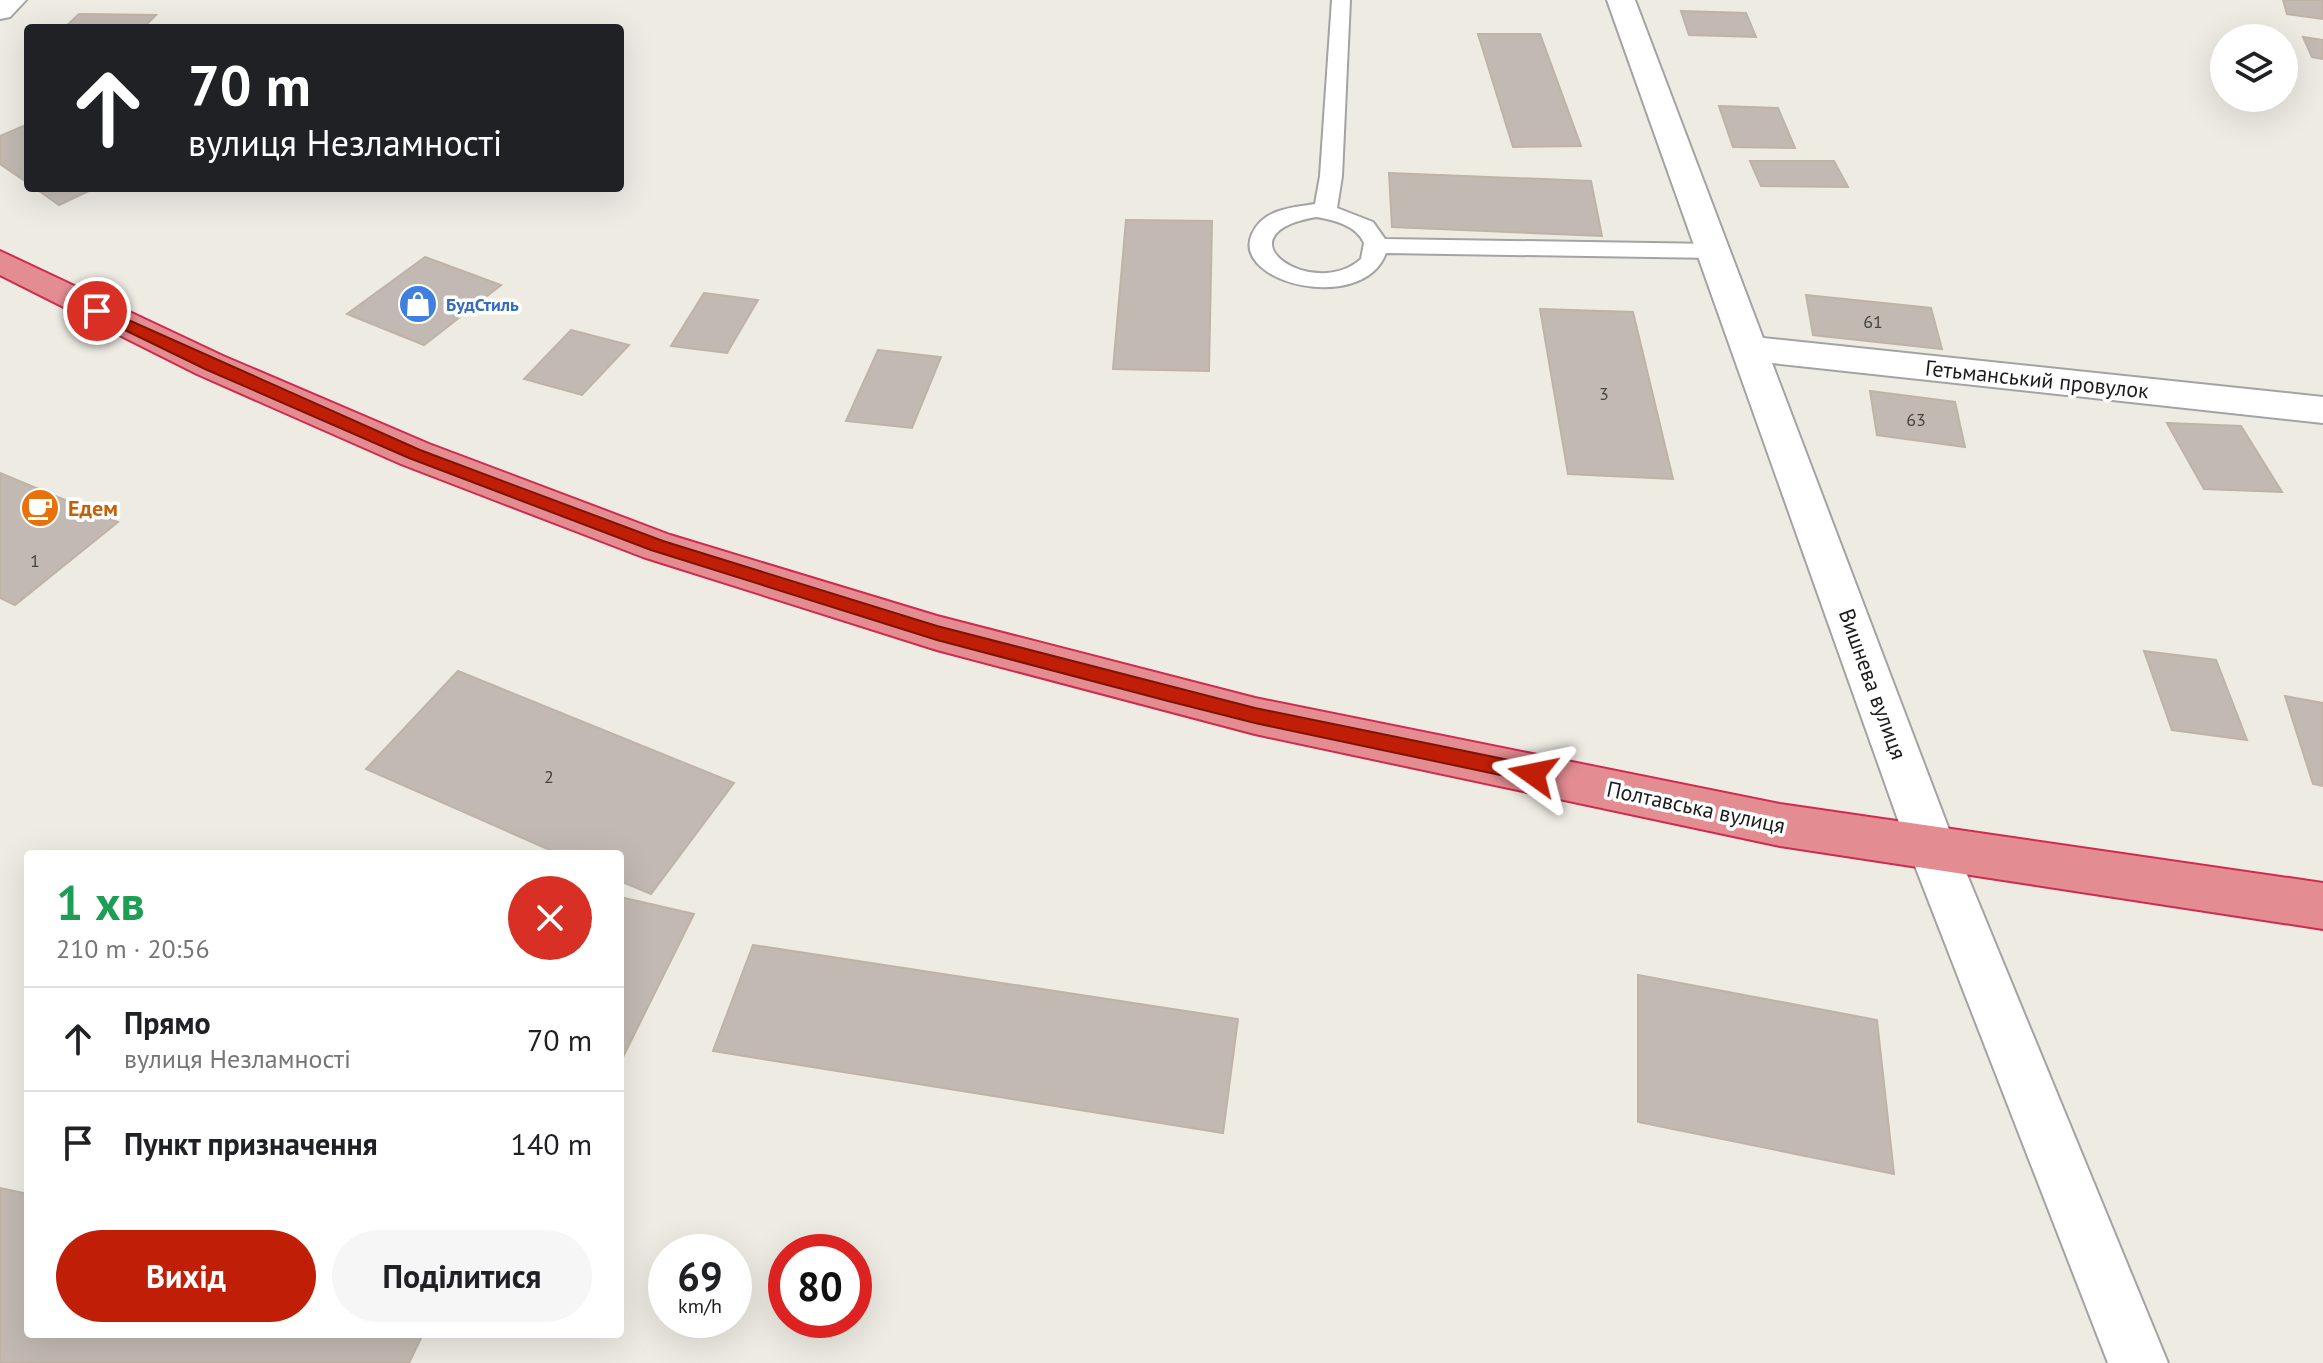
<!DOCTYPE html>
<html lang="uk">
<head>
<meta charset="utf-8">
<style>
	:root { --surface:#fff; --page:#f6f6f6; --text:#202124; --muted:#757577; --line:#e0e0e0; --accent:#c11e07 }
	body { margin:0; font-family:"PT Sans",sans-serif; background:var(--page); color:var(--text); height:100vh; display:flex; flex-direction:column; font-size:30px; white-space:nowrap }
	* { box-sizing:border-box; margin:0 }
	p { font-size:26px; color:var(--muted) }
	.icon { flex:none; width:44px; height:44px; fill:none; stroke:currentColor; stroke-width:2; stroke-linecap:round; stroke-linejoin:round }
	.map { position:relative; flex:1; overflow:hidden }
	.details { position:absolute; left:24px; top:850px; width:600px; height:488px; display:flex; flex-direction:column; background:var(--surface); border-radius:8px; box-shadow:0 8px 32px #0002 }
	.details>* { flex:none }
	.guide { position:absolute; left:24px; top:24px; width:600px; height:168px; border-radius:8px; box-shadow:0 8px 32px #0002; background:#202124; color:#fff; overflow:hidden }
	.tools { position:absolute; left:2210px; top:24px; display:grid; gap:16px }
	.tools a { display:grid; place-items:center; width:88px; height:88px; border-radius:50%; background:var(--surface); box-shadow:0 8px 32px #0002; font-size:40px }
	.speed { position:absolute; left:648px; top:1234px; display:flex; gap:16px; font-size:40px; font-weight:700; text-align:center }
	.speed>* { display:grid; place-content:center; width:104px; height:104px; border-radius:50%; background:var(--surface); box-shadow:0 8px 32px #0002; line-height:1 }
	.speed small { font-size:20px; font-weight:400 }
	.speed .limit { border:12px solid #d22; background:#fff; color:#111 }
	.pin { position:absolute; display:grid; place-items:center; width:68px; height:68px; color:#fff; margin:-34px; border:4px solid #fff; border-radius:50%; box-shadow:0 2px 8px #0007 }
	.me { position:absolute; width:88px; margin:-44px; rotate:282deg; stroke-linejoin:round; filter:drop-shadow(0 0 6px #0008) }
	.turn { display:flex; align-items:center; gap:28px; height:168px; padding:0 32px; font-size:36px }
	.turn .icon { width:104px; height:104px; stroke-width:2.5 }
	.turn b { display:block; font-size:56px; line-height:68px }
	.round { display:grid; place-items:center; flex:none; width:84px; height:84px; border-radius:42px; background:var(--page) }
	.headline { display:flex; align-items:center; justify-content:space-between; height:136px; padding:0 32px }
	h1 { font-size:48px; font-weight:800; line-height:60px; color:#1e9e55 }
	.primary-button { display:flex; gap:16px; margin-top:auto; padding:16px 32px }
	.primary-button a { flex:1; height:92px; border-radius:48px; background:var(--accent); color:#fff; font-size:32px; font-weight:800; line-height:92px; text-align:center }
	.primary-button a+a { background:var(--page); color:var(--text) }
	ul { padding:0; list-style:none }
	li { display:flex; align-items:center; gap:24px; height:104px; padding:0 32px; border-top:2px solid var(--line) }
	li div { flex:1 }
	li b { display:block; font-size:30px }
	li em { font-style:normal }
	.map>svg:first-child { display:block }
</style>
</head>
<body>
<div class="map">
<svg width="2323" height="1363" viewBox="0 0 2323 1363">
	<rect width="100%" height="100%" fill="#edebe2"/>
	<path fill="#c2bab2" stroke="#beb3a5" stroke-width="2" d="M 2283,0 L 2323,0 L 2323,19 L 2287,14 Z
		M 1681,11 L 1746,13 L 1756,37 L 1689,35 Z
		M 79,14 L 156,15 L 143,28 L 64,28 Z
		M 1478,34 L 1540,34 L 1581,146 L 1513,147 Z
		M 2303,37 L 2323,40 L 2323,59 L 2312,57 Z
		M 1719,106 L 1778,108 L 1795,148 L 1733,147 Z
		M 28,124 L 28,183 L 0,164 L 0,136 Z
		M 1750,161 L 1834,161 L 1848,187 L 1761,186 Z
		M 1389,173 L 1591,181 L 1602,236 L 1392,227 Z
		M 35,188 L 95,188 L 59,205 Z
		M 1126,220 L 1212,221 L 1209,371 L 1113,369 Z
		M 425,257 L 501,285 L 424,345 L 347,314 Z
		M 704,293 L 758,300 L 727,353 L 671,346 Z
		M 1806,295 L 1931,308 L 1942,349 L 1813,335 Z
		M 1540,309 L 1633,312 L 1673,479 L 1568,474 Z
		M 571,330 L 629,345 L 582,395 L 524,379 Z
		M 878,350 L 941,357 L 912,428 L 846,421 Z
		M 1870,391 L 1955,402 L 1965,447 L 1877,435 Z
		M 2167,423 L 2241,426 L 2282,492 L 2204,489 Z
		M 0,473 L 118,522 L 15,605 L 0,598 Z
		M 2144,651 L 2216,660 L 2247,740 L 2172,730 Z
		M 458,671 L 734,783 L 651,894 L 620,881 L 620,854 L 559,854 L 366,769 Z
		M 2285,696 L 2323,703 L 2323,786 L 2313,784 Z
		M 620,897 L 694,914 L 620,1063 Z
		M 753,945 L 1238,1019 L 1223,1133 L 713,1051 Z
		M 1638,975 L 1877,1020 L 1894,1174 L 1638,1122 Z
		M 0,1188 L 28,1194 L 28,1334 L 423,1334 L 409,1363 L 0,1363 Z"/>
	<g fill="none" stroke-linecap="round" stroke-linejoin="round">
		<defs>
			<path id="lane" d="M 1332,0 L 1350,0 L 1342,176 L 1337,208 L 1373,222 L 1385,239 L 1715,244 L 1723,246 L 1726,251 L 1723,256 L 1715,258 L 1386,253 C 1363,315 1230,283 1252,234 C 1257,223 1266,215 1279,211 C 1290,207 1303,206 1315,204 L 1320,176 ZM 1316,217 C 1334,220 1356,225 1364,243 L 1361,259 C 1313,302 1215,235 1316,217 Z"/>
			<path id="street" d="M 0,0 L 26,0 L 10,17 L 0,19 Z
				M 1607,0 L 1635,0 L 1763,338 L 2323,397 L 2323,423 L 1772,363 L 1956,848 L 2168,1363 L 2108,1363 L 1908,848 Z"/>
			<path id="highway" d="M 0,251 L 223,356 L 429,444 L 670,535 L 937,616 L 1255,698 L 1780,804 L 2323,883 L 2323,929 L 1780,846 L 1255,734 L 937,650 L 643,557 L 401,464 L 197,374 L 0,275 Z"/>
		</defs>
		<use href="#lane" stroke="#a3a3a3" stroke-width="4"/>
		<use href="#street" stroke="#a3a3a3" stroke-width="4"/>
		<use href="#highway" stroke="#d12a4e" stroke-width="4"/>
		<use href="#lane" fill="#fff" fill-rule="evenodd"/>
		<use href="#street" fill="#fff" fill-rule="evenodd"/>
		<use href="#highway" fill="#e38c91" fill-rule="evenodd"/>
	</g>
	<path fill="#c11e07" stroke="#7d1405" stroke-width="2" d="M 97,306 L 420,450 L 663,541 L 937,626 L 1255,708 L 1533,765 L 1540,768 L 1543,774 L 1540,779 L 1533,782 L 1255,723 L 1168,701 L 937,640 L 651,550 L 409,458 L 205,369 L 92,314 L 92,308 Z"/>
	<defs>
		<symbol id="shop-disc" viewBox="-11 -11 22 22"><circle r="9.5" fill="#3f7fe0" stroke="#fff"/><path d="M-5-2.5h2.3a2.7 3.5 0 0 1 5.4 0H5L5.5 6h-11ZM-1.5-2.5h3a1.5 2.3 0 0 0-3 0Z" fill="#fff"/></symbol>
		<symbol id="cafe-disc" viewBox="-11 -11 22 22"><circle r="9.5" fill="#e8710a" stroke="#fff"/><path d="M-5.5-4.5H6V0H3Q3 3.5 0 3.5H-2.5Q-5.5 3.5-5.5 0ZM3-3.2v2h1.7v-2ZM-6 4.5H4V6H-6Z" fill="#fff"/></symbol>
	</defs>
	<g fill-rule="evenodd">
		<use href="#shop-disc" x="396" y="282" width="44" height="44"/>
		<use href="#cafe-disc" x="18" y="486" width="44" height="44"/>
	</g>
	<g text-anchor="middle" dominant-baseline="central" stroke-width="7" stroke-linejoin="round" paint-order="stroke">
		<g font-size="18" font-weight="bold" fill="#366cbe" stroke="#fff" text-anchor="start">
			<text x="446" y="304">БудСтиль</text>
		</g>
		<g font-size="18" fill="#464442">
			<text x="1873" y="321">61</text>
			<text x="1604" y="393">3</text>
			<text x="1916" y="419">63</text>
			<text x="35" y="560">1</text>
			<text x="549" y="776">2</text>
		</g>
		<g font-size="22" fill="#1c1c1c" stroke="#fff">
			<text transform="translate(2037 379) rotate(6)">Гетьманський провулок</text>
			<text transform="translate(1873 684) rotate(70)">Вишнева вулиця</text>
			<text transform="translate(1696 807) rotate(12)">Полтавська вулиця</text>
		</g>
		<g font-size="22" font-weight="bold" fill="#c56008" stroke="#fff" text-anchor="start">
			<text x="68" y="508">Едем</text>
		</g>
	</g>
</svg>
<div class="tools">
<a><svg class="icon" aria-label="layers" viewBox="0 0 24 24"><path d="M12 4l9 5-9 5-9-5zM3 14l9 5 9-5"/></svg></a>
</div>
<div class="speed"><div>69<small>km/h</small></div><div class="limit">80</div></div>
<div class="pin" style="left:97px;top:311px;background:#d93025"><svg class="icon" aria-label="arrive" viewBox="0 0 24 24"><path d="M6 21V4h12l-3 4 3 4H6"/></svg></div>
<svg class="me" style="left:1533px;top:774px" viewBox="-20 -20 40 40"><path d="M0-17L14 15 0 8-14 15z" fill="#c11e07" stroke="#fff" stroke-width="4"/></svg>
<div class="guide">
<div class="turn"><svg class="icon" aria-label="ahead" viewBox="0 0 24 24"><path d="M12 20V5M6 11l6-6 6 6"/></svg><div><b>70 m</b>вулиця Незламності</div></div>
</div>
<section class="details">
<div class="headline"><div><h1>1 хв</h1><p>210 m · 20:56</p></div><a class="round" style="background:#d93025;color:#fff"><svg class="icon" aria-label="close" viewBox="0 0 24 24"><path d="M6 6l12 12M18 6L6 18"/></svg></a></div>
<ul>
<li><svg class="icon" aria-label="ahead" viewBox="0 0 24 24"><path d="M12 20V5M6 11l6-6 6 6"/></svg><div><b>Прямо</b><p>вулиця Незламності</p></div><em>70 m</em></li>
<li><svg class="icon" aria-label="arrive" viewBox="0 0 24 24"><path d="M6 21V4h12l-3 4 3 4H6"/></svg><div><b>Пункт призначення</b></div><em>140 m</em></li>
</ul>
<div class="primary-button"><a>Вихід</a><a>Поділитися</a></div>
</section>
</div>
</body>
</html>
